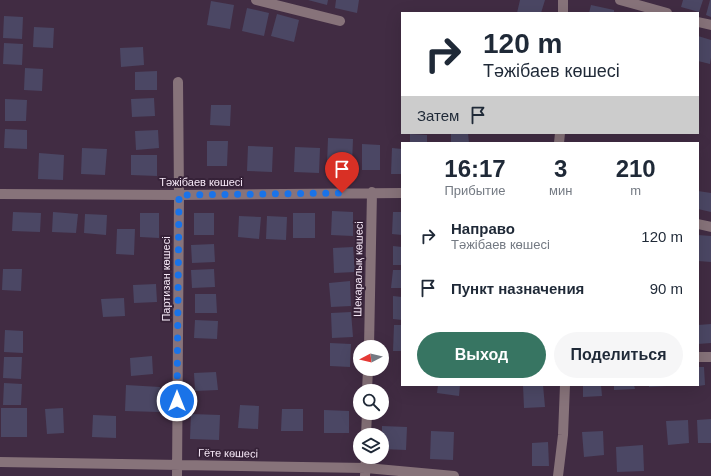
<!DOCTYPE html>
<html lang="ru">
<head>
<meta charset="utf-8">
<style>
	:root { --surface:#fff; --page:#f6f6f7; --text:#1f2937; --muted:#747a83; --accent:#377562 }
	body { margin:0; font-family:Helvetica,sans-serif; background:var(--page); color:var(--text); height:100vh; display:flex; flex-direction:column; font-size:15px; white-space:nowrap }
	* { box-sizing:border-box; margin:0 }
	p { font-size:13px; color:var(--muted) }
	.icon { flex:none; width:22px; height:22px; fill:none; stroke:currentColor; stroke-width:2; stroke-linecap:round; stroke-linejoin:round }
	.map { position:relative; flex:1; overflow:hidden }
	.panel { position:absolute; left:401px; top:142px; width:298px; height:244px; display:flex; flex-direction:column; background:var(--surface); border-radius:0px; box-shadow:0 4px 16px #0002 }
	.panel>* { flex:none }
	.top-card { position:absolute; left:401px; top:12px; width:298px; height:122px; border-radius:0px; box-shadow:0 4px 16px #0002; background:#fff; color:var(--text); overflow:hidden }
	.needle { width:26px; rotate:263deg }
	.controls { position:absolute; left:353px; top:340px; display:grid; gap:8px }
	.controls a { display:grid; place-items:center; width:36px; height:36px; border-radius:50%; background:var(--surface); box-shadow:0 4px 16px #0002; font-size:20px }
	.pin { position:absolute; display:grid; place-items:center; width:34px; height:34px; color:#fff; margin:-41px -17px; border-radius:50% 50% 50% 0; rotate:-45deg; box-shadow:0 0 4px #0007 }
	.pin .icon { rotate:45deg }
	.me { position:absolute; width:44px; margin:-22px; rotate:0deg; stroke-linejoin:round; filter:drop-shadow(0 0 3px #0008) }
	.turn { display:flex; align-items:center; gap:14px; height:84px; padding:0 16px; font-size:18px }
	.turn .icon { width:52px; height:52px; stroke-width:2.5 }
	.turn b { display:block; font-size:28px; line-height:34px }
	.then { display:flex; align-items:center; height:38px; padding:0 16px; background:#0003; gap:8px; font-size:15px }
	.eta { display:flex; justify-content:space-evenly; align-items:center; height:68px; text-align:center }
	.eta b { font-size:24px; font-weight:800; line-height:28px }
	.action { display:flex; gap:8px; margin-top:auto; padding:8px 16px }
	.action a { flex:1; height:46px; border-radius:24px; background:var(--accent); color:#fff; font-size:16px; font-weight:800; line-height:46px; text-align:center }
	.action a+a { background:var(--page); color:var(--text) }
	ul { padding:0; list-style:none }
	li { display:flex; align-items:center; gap:12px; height:52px; padding:0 16px }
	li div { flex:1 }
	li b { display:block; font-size:15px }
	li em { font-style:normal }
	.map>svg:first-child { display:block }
</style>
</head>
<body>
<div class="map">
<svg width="711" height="476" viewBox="0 0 711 476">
	<rect width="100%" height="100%" fill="#412c43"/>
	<path fill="#4b4764" d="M 308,0 L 328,0 L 327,5 Z
		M 336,0 L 359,0 L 357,13 L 335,8 Z
		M 520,0 L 545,0 L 541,13 L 517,13 Z
		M 683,0 L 703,0 L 699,12 L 681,7 Z
		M 710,0 L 711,0 L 711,17 L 706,15 Z
		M 211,1 L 234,5 L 230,29 L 207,25 Z
		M 591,5 L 614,10 L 614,13 L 589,13 Z
		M 247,8 L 269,13 L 264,36 L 242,31 Z
		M 277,14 L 299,20 L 294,42 L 271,36 Z
		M 4,16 L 23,17 L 22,39 L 3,38 Z
		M 34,27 L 54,28 L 53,48 L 33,47 Z
		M 698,36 L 711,40 L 711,58 L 710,64 L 698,61 Z
		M 4,43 L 23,44 L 22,65 L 3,64 Z
		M 143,47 L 144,65 L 121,67 L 120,48 Z
		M 25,68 L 43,69 L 42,91 L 24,90 Z
		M 157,71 L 157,90 L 135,90 L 135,72 Z
		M 154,98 L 155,116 L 132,117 L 131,99 Z
		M 5,99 L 27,100 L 26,121 L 5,121 Z
		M 211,105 L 231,105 L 230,126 L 210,125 Z
		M 5,129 L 27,130 L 27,149 L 4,148 Z
		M 158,130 L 159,148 L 136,150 L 135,131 Z
		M 451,133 L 468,133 L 469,143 L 451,143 Z
		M 410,134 L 427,135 L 427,143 L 410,143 Z
		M 328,138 L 353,139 L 352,165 L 327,164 Z
		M 207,141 L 228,141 L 227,166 L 207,166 Z
		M 362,144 L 380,145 L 380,170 L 362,170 Z
		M 248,146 L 273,147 L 272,172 L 247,171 Z
		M 295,147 L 320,148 L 319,173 L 294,172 Z
		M 82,148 L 107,149 L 105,175 L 81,174 Z
		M 392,148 L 402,149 L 402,174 L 391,174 Z
		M 39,153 L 64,155 L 63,180 L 38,179 Z
		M 131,155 L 157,155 L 157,176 L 131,175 Z
		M 698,191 L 711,193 L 711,212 L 698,209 Z
		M 332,211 L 353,212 L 353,236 L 331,235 Z
		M 13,212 L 41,213 L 40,232 L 12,231 Z
		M 53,212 L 78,214 L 76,233 L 52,232 Z
		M 393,212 L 402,212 L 402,235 L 392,234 Z
		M 140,213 L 159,213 L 159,238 L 140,237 Z
		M 194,213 L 214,213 L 214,235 L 194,235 Z
		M 293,213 L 315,213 L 315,238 L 293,238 Z
		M 85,214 L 107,215 L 106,235 L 84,233 Z
		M 239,216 L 261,217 L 259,239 L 238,237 Z
		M 267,216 L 287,217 L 286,240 L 266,239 Z
		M 117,229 L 135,229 L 134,255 L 116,254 Z
		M 698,235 L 711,236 L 711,262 L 698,261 Z
		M 214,244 L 215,262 L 192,263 L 191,245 Z
		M 393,246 L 402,247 L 402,265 L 393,265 Z
		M 353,247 L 355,272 L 334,273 L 333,248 Z
		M 3,269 L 22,269 L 21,291 L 2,290 Z
		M 214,269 L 215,287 L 192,288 L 191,270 Z
		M 393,270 L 402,270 L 402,288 L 391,288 Z
		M 350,281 L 351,306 L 331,307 L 329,283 Z
		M 156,284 L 157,302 L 134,303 L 133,285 Z
		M 195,294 L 216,294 L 217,313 L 195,313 Z
		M 393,296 L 402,297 L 402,320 L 393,319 Z
		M 124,298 L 125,316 L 103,317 L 101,299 Z
		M 351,312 L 353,337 L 332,338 L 331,313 Z
		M 195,320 L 218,321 L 217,339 L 194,338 Z
		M 711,324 L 711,343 L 698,344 L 698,325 Z
		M 394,325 L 402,325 L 402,351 L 393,351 Z
		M 5,330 L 23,331 L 23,353 L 4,352 Z
		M 330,343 L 351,344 L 350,367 L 330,366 Z
		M 152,356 L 153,374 L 131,376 L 130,358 Z
		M 4,357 L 22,357 L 21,379 L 3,378 Z
		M 698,367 L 704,367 L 705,385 L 698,386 Z
		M 216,372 L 218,390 L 195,391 L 194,373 Z
		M 4,383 L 22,384 L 21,405 L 3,405 Z
		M 126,385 L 160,387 L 159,412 L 125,411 Z
		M 438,385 L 460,385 L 459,396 L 437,393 Z
		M 523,385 L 543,385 L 545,407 L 524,408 Z
		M 583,385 L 601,385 L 602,396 L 583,397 Z
		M 614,385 L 634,385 L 635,389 L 614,390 Z
		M 649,385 L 667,385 L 667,386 L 649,387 Z
		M 240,405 L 259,406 L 258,429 L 238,428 Z
		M 1,408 L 27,408 L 27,437 L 1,437 Z
		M 63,408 L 64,433 L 47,434 L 45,409 Z
		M 282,409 L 303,409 L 303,431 L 281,431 Z
		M 324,410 L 349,411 L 349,433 L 324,433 Z
		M 191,414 L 220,415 L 219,440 L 190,439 Z
		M 93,415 L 116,416 L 116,438 L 92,437 Z
		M 711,419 L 711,443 L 698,443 L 697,420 Z
		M 688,420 L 689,443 L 668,445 L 666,421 Z
		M 382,426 L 407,427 L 406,450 L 382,449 Z
		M 431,431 L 454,432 L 453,460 L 430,459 Z
		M 603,431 L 604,455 L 584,457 L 582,432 Z
		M 548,442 L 549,466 L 532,466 L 532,443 Z
		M 643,445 L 644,471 L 617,472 L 616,447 Z"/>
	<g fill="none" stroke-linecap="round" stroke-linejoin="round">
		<path stroke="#87737a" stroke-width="10" d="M 256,0 L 340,21
			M 620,0 L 667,13
			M 563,13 L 563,0
			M 698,22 L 711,25
			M 559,143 L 560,133
			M 0,194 L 179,195 L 402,193
			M 698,224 L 711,227
			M 369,347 L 372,192
			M 698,357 L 711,357
			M 367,391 L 368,369
			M 366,435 L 367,413
			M 0,462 L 366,468 L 454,476
			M 177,476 L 179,195 L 178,82
			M 365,476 L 366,457
			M 558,476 L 563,435 L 565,385"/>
	</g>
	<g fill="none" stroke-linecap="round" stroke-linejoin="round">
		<path stroke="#1a73e8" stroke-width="7" stroke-dasharray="0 12.6" d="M 177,401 L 179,195 L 342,193"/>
	</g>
	<g text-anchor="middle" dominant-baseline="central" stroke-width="4" stroke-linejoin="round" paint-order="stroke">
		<g font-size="11" fill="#f7e9f8" stroke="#362238">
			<text x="201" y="182">Тәжібаев көшесі</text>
			<text transform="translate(358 269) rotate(-89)">Шекаралық көшесі</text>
			<text transform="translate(166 279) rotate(-90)">Партизан көшесі</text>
			<text transform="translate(228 453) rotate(1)">Гёте көшесі</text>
		</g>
	</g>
</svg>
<div class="controls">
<a><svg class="needle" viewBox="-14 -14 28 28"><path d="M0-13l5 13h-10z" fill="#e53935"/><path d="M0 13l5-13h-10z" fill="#747a83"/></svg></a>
<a><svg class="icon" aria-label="search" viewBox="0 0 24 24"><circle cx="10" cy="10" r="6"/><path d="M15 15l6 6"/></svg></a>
<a><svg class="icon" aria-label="layers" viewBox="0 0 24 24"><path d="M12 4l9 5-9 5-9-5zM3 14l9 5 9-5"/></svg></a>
</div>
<div class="pin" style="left:342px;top:193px;background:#d93025"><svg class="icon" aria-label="arrive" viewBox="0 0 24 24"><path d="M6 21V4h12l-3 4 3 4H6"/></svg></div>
<svg class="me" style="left:177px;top:401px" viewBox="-20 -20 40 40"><circle r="17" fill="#1a73e8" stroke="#fff" stroke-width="3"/><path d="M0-11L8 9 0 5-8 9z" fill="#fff"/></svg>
<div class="top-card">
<div class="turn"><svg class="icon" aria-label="right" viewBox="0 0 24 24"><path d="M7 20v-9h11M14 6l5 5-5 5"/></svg><div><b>120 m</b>Тәжібаев көшесі</div></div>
<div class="then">Затем<svg class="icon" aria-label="arrive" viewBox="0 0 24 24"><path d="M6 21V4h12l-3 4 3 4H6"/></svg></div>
</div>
<section class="panel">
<div class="eta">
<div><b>16:17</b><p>Прибытие</p></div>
<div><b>3</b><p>мин</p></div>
<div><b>210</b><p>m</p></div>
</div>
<ul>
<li><svg class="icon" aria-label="right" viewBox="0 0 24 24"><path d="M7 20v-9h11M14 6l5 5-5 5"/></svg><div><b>Направо</b><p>Тәжібаев көшесі</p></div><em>120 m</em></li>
<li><svg class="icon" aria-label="arrive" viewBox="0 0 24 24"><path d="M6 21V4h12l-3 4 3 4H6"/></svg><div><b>Пункт назначения</b></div><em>90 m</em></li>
</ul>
<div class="action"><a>Выход</a><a>Поделиться</a></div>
</section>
</div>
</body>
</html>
